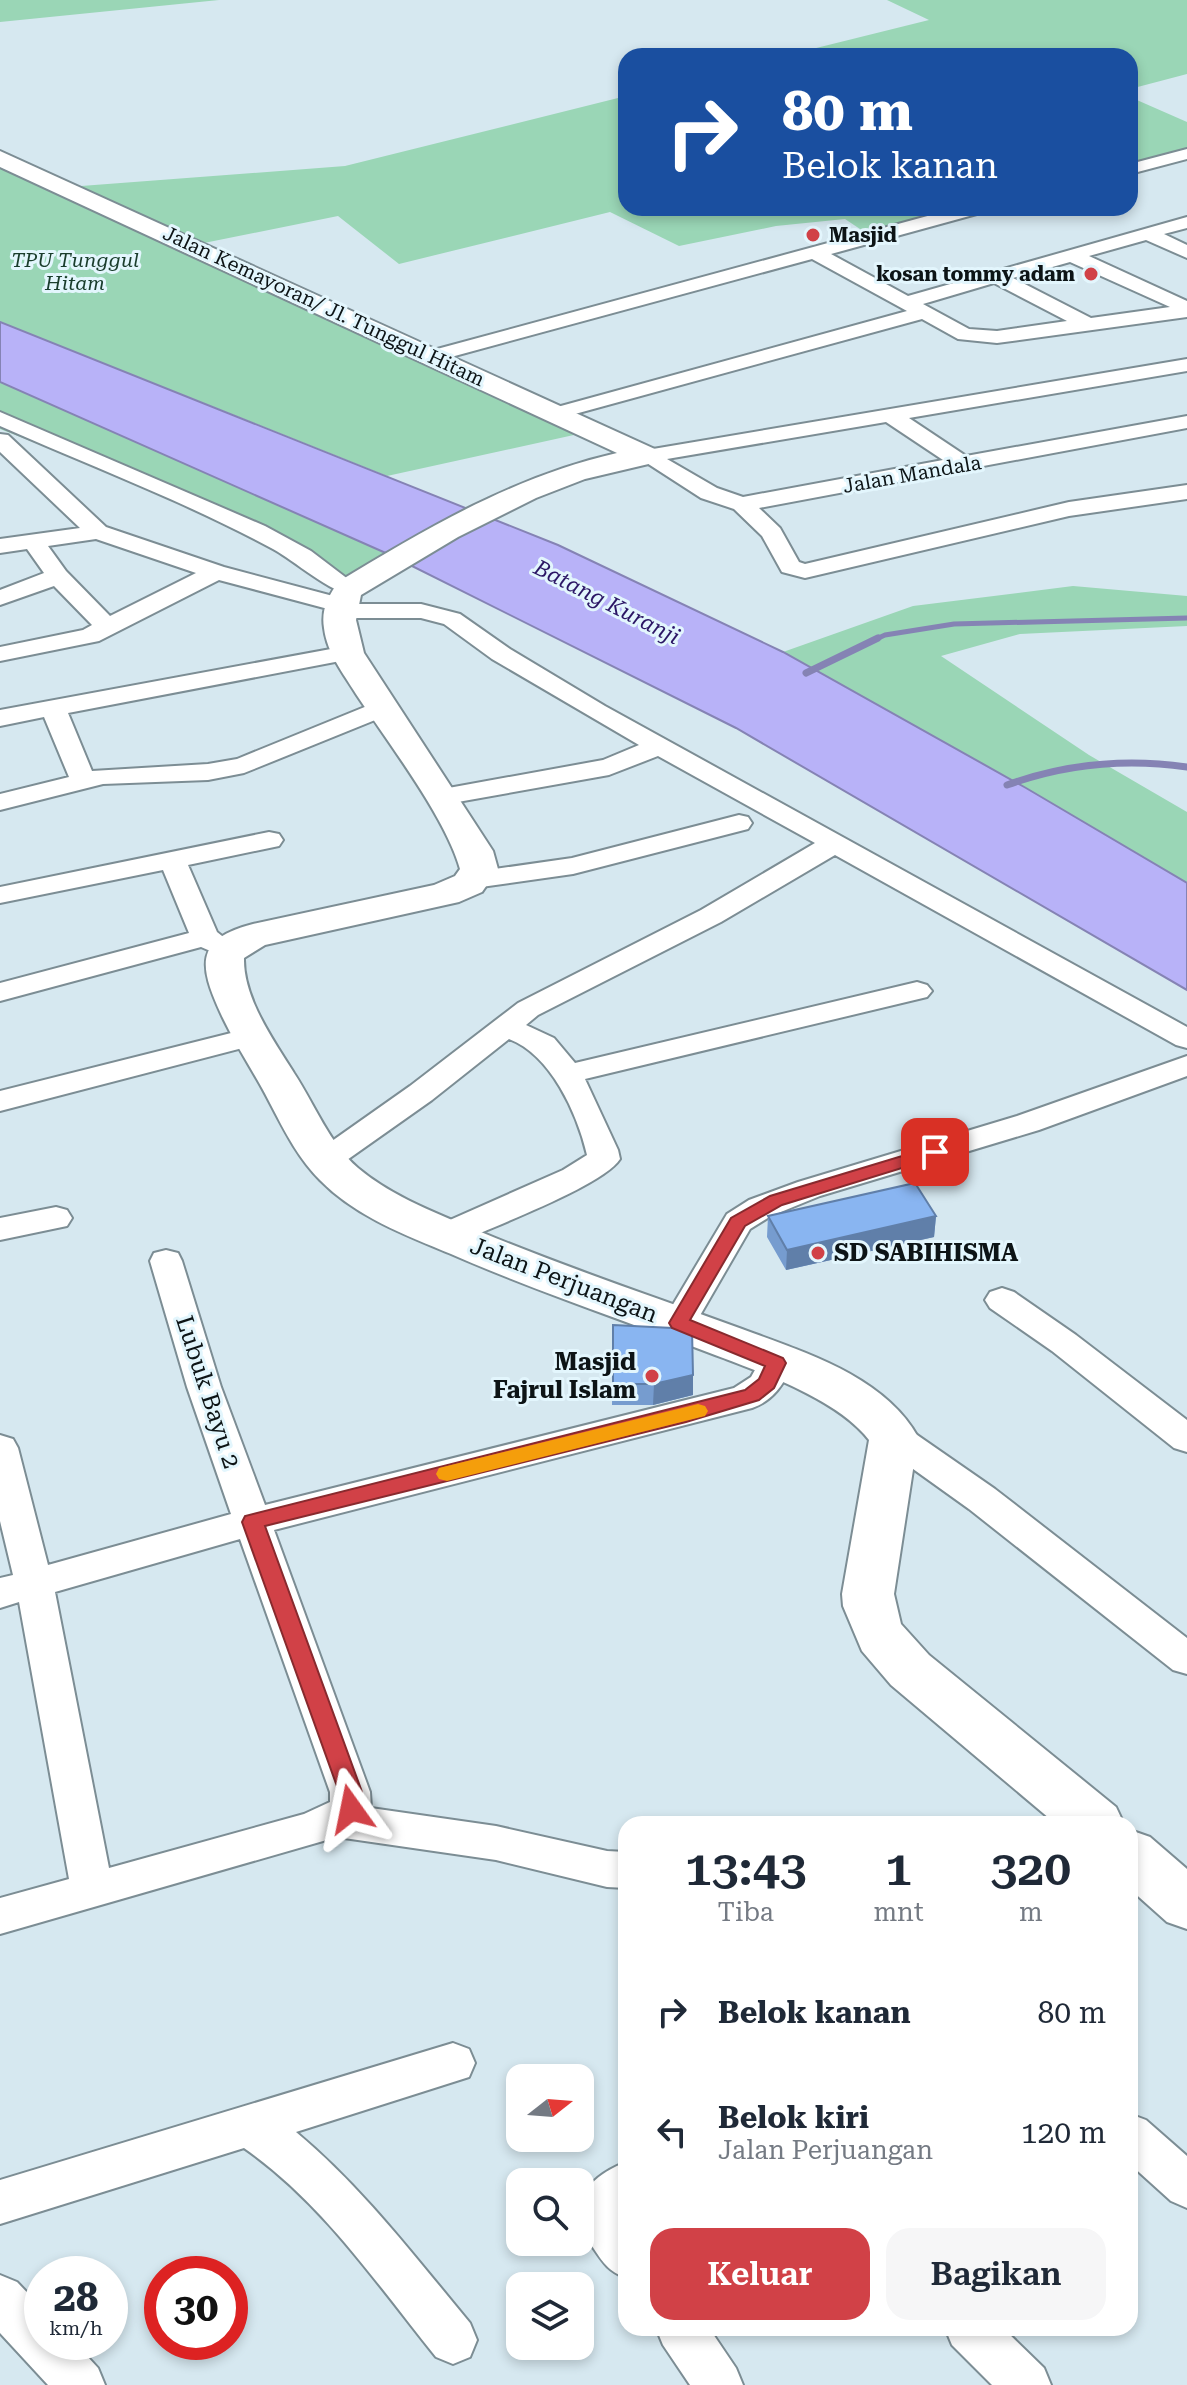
<!DOCTYPE html>
<html lang="id">
<head>
<meta charset="utf-8">
<style>
	:root { --surface:#fff; --page:#f6f6f7; --text:#1f2937; --muted:#747a83; --accent:#d14147 }
	body { margin:0; font-family:"Roboto Serif",serif; background:var(--page); color:var(--text); height:100vh; display:flex; flex-direction:column; font-size:30px; white-space:nowrap }
	* { box-sizing:border-box; margin:0 }
	p { font-size:26px; color:var(--muted) }
	.icon { flex:none; width:44px; height:44px; fill:none; stroke:currentColor; stroke-width:2; stroke-linecap:round; stroke-linejoin:round }
	.map { position:relative; flex:1; overflow:hidden }
	.panel { position:absolute; left:618px; top:1816px; width:520px; height:520px; display:flex; flex-direction:column; background:var(--surface); border-radius:24px; box-shadow:0 4px 12px #0003 }
	.panel>* { flex:none }
	.top-card { position:absolute; left:618px; top:48px; width:520px; height:168px; border-radius:24px; box-shadow:0 4px 12px #0003; background:#1a4fa0; color:#fff; overflow:hidden }
	.needle { width:52px; rotate:73deg }
	.controls { position:absolute; left:506px; top:2064px; display:grid; gap:16px }
	.controls a { display:grid; place-items:center; width:88px; height:88px; border-radius:16px; background:var(--surface); box-shadow:0 4px 12px #0003; font-size:40px }
	.speed { position:absolute; left:24px; top:2256px; display:flex; gap:16px; font-size:40px; font-weight:700; text-align:center }
	.speed>* { display:grid; place-content:center; width:104px; height:104px; border-radius:50%; background:var(--surface); box-shadow:0 4px 12px #0003; line-height:1 }
	.speed small { font-size:20px; font-weight:400 }
	.speed .limit { border:12px solid #d22; background:#fff; color:#111 }
	.pin { position:absolute; display:grid; place-items:center; width:68px; height:68px; color:#fff; margin:-34px; border-radius:16px; box-shadow:0 4px 12px #0006 }
	.me { position:absolute; width:88px; margin:-44px; rotate:348deg; stroke-linejoin:round; filter:drop-shadow(0 0 6px #0008) }
	.turn { display:flex; align-items:center; gap:28px; height:168px; padding:0 32px; font-size:36px }
	.turn .icon { width:104px; height:104px; stroke-width:2.5 }
	.turn b { display:block; font-size:56px; line-height:68px }
	.eta { display:flex; justify-content:space-evenly; align-items:center; height:136px; text-align:center }
	.eta b { font-size:48px; font-weight:600; line-height:56px }
	.button { display:flex; gap:16px; margin-top:auto; padding:16px 32px }
	.button a { flex:1; height:92px; border-radius:24px; background:var(--accent); color:#fff; font-size:32px; font-weight:600; line-height:92px; text-align:center }
	.button a+a { background:var(--page); color:var(--text) }
	ul { padding:0; list-style:none }
	li { display:flex; align-items:center; gap:24px; height:120px; padding:0 32px }
	li div { flex:1 }
	li b { display:block; font-size:30px }
	li em { font-style:normal }
	.map>svg:first-child { display:block }
</style>
</head>
<body>
<div class="map">
<svg width="1187" height="2385" viewBox="0 0 1187 2385">
	<rect width="100%" height="100%" fill="#d6e8f0"/>
	<path fill="#9ad6b6" d="M 0,0 L 219,0 L 0,22 Z
		M 887,0 L 1187,0 L 1187,74 L 1130,89 L 1130,56 L 784,56 L 929,20 Z
		M 626,96 L 626,208 L 960,208 L 866,233 L 845,219 L 776,226 L 679,246 L 610,212 L 399,264 L 338,216 L 199,244 L 592,431 L 387,476 L 0,322 L 0,157 L 68,187 L 345,166 Z
		M 1130,97 L 1187,122 L 1187,148 L 1130,163 Z
		M 0,382 L 388,554 L 344,581 L 168,495 L 0,429 Z
		M 1073,586 L 1187,596 L 1187,626 L 1020,634 L 941,656 L 1089,755 L 1187,812 L 1187,883 L 1026,788 L 783,652 L 913,606 Z"/>
	<path fill="#b8b2f8" stroke="#8583b4" stroke-width="2" d="M 0,322 L 558,545 L 783,652 L 1026,788 L 1187,883 L 1187,990 L 736,728 L 388,554 L 0,382 Z"/>
	<g fill="none" stroke-linecap="round" stroke-linejoin="round">
		<path stroke="#8583b4" stroke-width="5" d="M 874,640 L 885,635 L 954,624 L 1187,618"/>
		<path stroke="#8583b4" stroke-width="7" d="M 806,673 L 878,638
			M 1007,785 C 1065,764 1125,758 1187,767"/>
		<defs>
			<path id="street" d="M 1187,149 L 1187,159 L 1130,174 L 1130,164 Z
				M 957,208 L 987,208 L 984,212 L 831,254 L 908,296 L 1187,217 L 1187,228 L 1164,234 L 1187,245 L 1187,258 L 1146,240 L 1089,256 L 1187,301 L 1187,317 L 997,343 L 958,339 L 922,319 L 564,417 L 557,419 L 547,413 L 550,409 L 907,311 L 812,259 L 440,360 L 426,360 L 423,356 L 426,352 ZM 1070,262 L 1170,307 L 1091,318 L 1013,278 ZM 994,283 L 1067,321 L 997,331 L 969,329 L 923,304 Z
				M 1187,359 L 1187,371 L 909,418 L 966,456 L 1187,416 L 1187,428 L 759,508 L 780,528 L 799,562 L 805,564 L 1069,502 L 1187,485 L 1187,499 L 1069,516 L 805,578 L 782,572 L 762,536 L 734,509 L 701,498 L 636,456 L 647,450 ZM 886,422 L 943,460 L 743,497 L 717,488 L 667,459 Z
				M 0,412 L 265,526 L 311,551 L 361,589 L 357,594 C 337,599 294,560 273,549 C 186,502 91,466 0,426 Z
				M 0,434 L 8,435 L 106,527 L 224,567 L 348,600 L 351,604 L 421,604 L 460,614 L 510,649 L 605,706 L 1187,1027 L 1187,1048 L 1176,1045 L 835,855 L 721,922 L 538,1015 L 526,1025 L 554,1038 L 575,1063 L 917,982 L 927,985 L 932,991 L 927,997 L 585,1079 L 618,1150 L 620,1159 C 603,1186 491,1227 458,1243 L 446,1246 L 434,1243 L 430,1235 L 434,1227 L 563,1170 L 587,1155 C 577,1113 551,1055 509,1039 L 432,1100 L 337,1167 L 326,1170 L 315,1167 L 310,1160 L 315,1153 L 410,1086 L 518,1003 L 701,910 L 815,843 L 658,756 L 609,775 L 441,805 L 432,803 L 428,797 L 432,791 L 603,760 L 639,745 L 492,659 L 444,624 L 421,618 L 339,618 L 331,616 L 328,609 L 219,580 L 99,641 L 0,661 L 0,647 L 83,630 L 92,625 L 54,586 L 0,605 L 0,590 L 44,573 L 27,549 L 0,553 L 0,539 L 80,528 L 0,452 ZM 96,539 L 196,573 L 110,616 L 66,571 L 48,546 Z
				M 347,646 L 356,648 L 359,653 L 356,658 L 68,713 L 92,771 L 208,764 L 237,759 L 372,704 L 390,704 L 394,709 L 390,714 L 244,773 L 208,780 L 103,784 L 0,810 L 0,794 L 69,777 L 44,717 L 0,726 L 0,710 Z
				M 739,815 L 748,817 L 752,823 L 748,829 L 573,874 L 474,888 L 464,886 L 460,880 L 464,874 L 474,872 L 572,858 Z
				M 269,832 L 279,834 L 283,840 L 279,846 L 188,865 L 217,932 L 236,947 L 232,953 L 222,956 L 201,947 L 0,1001 L 0,983 L 189,933 L 163,870 L 0,903 L 0,887 Z
				M 251,1028 L 262,1031 L 266,1037 L 262,1043 L 0,1111 L 0,1091 Z
				M 1187,1056 L 1187,1076 L 1039,1130 L 820,1196 L 771,1216 L 750,1229 L 691,1331 L 679,1335 L 667,1331 L 662,1323 L 727,1214 L 749,1200 L 798,1182 L 1017,1116 Z
				M 56,1207 L 67,1210 L 72,1218 L 67,1226 L 0,1240 L 0,1218 Z
				M 166,1250 L 178,1253 L 182,1261 L 221,1387 L 265,1505 L 734,1388 L 751,1377 L 764,1354 L 776,1351 L 788,1354 L 793,1363 C 784,1384 774,1400 752,1408 L 274,1530 L 370,1792 L 371,1808 L 496,1826 L 607,1851 L 626,1852 L 626,1888 L 607,1887 L 496,1860 L 337,1837 L 0,1934 L 0,1898 L 69,1879 L 19,1602 L 0,1608 L 0,1578 L 13,1575 L 0,1521 L 0,1435 L 13,1439 L 18,1448 L 48,1565 L 231,1514 L 187,1387 L 150,1261 L 154,1253 ZM 240,1539 L 330,1792 L 330,1802 L 304,1814 L 109,1868 L 55,1592 Z
				M 1002,1288 L 1014,1292 L 1076,1335 L 1187,1420 L 1187,1452 L 1174,1448 L 1052,1351 L 990,1308 L 985,1300 L 990,1292 Z
				M 894,1424 L 907,1428 L 995,1489 L 1187,1638 L 1187,1674 L 1173,1670 L 969,1509 L 881,1446 L 876,1437 L 881,1428 Z
				M 453,2043 L 469,2049 L 475,2063 L 469,2077 L 296,2132 C 363,2188 415,2257 470,2323 L 477,2340 L 470,2357 L 453,2364 L 436,2357 C 377,2284 322,2202 244,2148 L 0,2224 L 0,2180 Z
				M 1130,2114 L 1146,2120 L 1187,2156 L 1187,2208 L 1171,2201 L 1130,2164 Z
				M 626,2162 L 626,2278 C 609,2271 604,2264 594,2249 C 565,2208 583,2179 626,2162 Z
				M 0,2275 L 17,2282 L 42,2308 L 42,2342 L 74,2342 L 98,2368 L 105,2385 L 48,2385 L 0,2333 Z
				M 656,2328 L 709,2328 L 736,2368 L 743,2385 L 690,2385 L 663,2345 Z
				M 945,2328 L 1003,2328 L 1044,2368 L 1051,2385 L 992,2385 L 952,2345 Z"/>
			<path id="secondary" d="M 0,151 L 657,450 L 662,456 L 657,462 L 585,479 L 536,498 L 458,537 L 361,595 L 356,620 L 364,653 L 493,851 L 498,869 L 482,892 L 459,902 L 265,945 L 244,958 C 243,998 274,1041 294,1073 C 315,1105 329,1143 358,1168 C 394,1198 439,1214 481,1232 C 567,1268 655,1297 742,1329 C 804,1352 884,1376 918,1437 L 894,1594 L 901,1624 L 929,1655 L 1116,1807 L 1124,1824 L 1056,1824 L 891,1685 L 862,1651 L 843,1606 L 842,1594 L 869,1440 C 839,1401 768,1375 723,1358 C 632,1323 540,1293 451,1254 C 405,1235 355,1216 320,1180 C 294,1154 279,1119 262,1088 C 248,1063 233,1040 221,1014 C 199,966 194,939 253,924 L 434,885 L 455,876 L 460,869 C 446,818 387,741 356,694 C 343,673 327,653 324,628 C 321,610 328,597 338,582 C 427,528 515,476 617,453 L 0,167 Z
				M 1130,1830 L 1150,1837 L 1187,1869 L 1187,1929 L 1167,1922 L 1130,1889 Z"/>
		</defs>
		<use href="#street" stroke="#7c8d94" stroke-width="4"/>
		<use href="#secondary" stroke="#7c8d94" stroke-width="4"/>
		<use href="#street" fill="#fff" fill-rule="evenodd"/>
		<use href="#secondary" fill="#fff" fill-rule="evenodd"/>
	</g>
	<path fill="#769ccf" d="M 768,1216 L 936,1216 L 934,1237 L 786,1270 L 767,1237 Z
		M 613,1325 L 693,1395 L 653,1405 L 612,1405 Z"/>
	<path fill="#607fa9" d="M 936,1216 L 934,1237 L 786,1270 L 787,1250 Z
		M 693,1375 L 693,1395 L 653,1405 L 654,1384 Z"/>
	<path fill="#89b5f1" stroke="#607fa9" stroke-width="2" d="M 915,1183 L 936,1216 L 787,1250 L 768,1216 Z
		M 613,1325 L 692,1329 L 693,1375 L 654,1384 L 613,1384 Z"/>
	<path fill="#d14147" stroke="#882a2e" stroke-width="2" d="M 935,1146 L 941,1148 L 944,1152 L 941,1156 L 782,1205 L 745,1226 L 690,1320 L 783,1358 L 786,1363 L 774,1388 L 759,1400 L 686,1422 L 265,1526 L 362,1792 L 363,1809 L 359,1816 L 351,1819 L 343,1816 L 339,1792 L 242,1522 L 245,1516 L 745,1390 L 759,1379 L 765,1366 L 672,1328 L 669,1323 L 731,1218 L 770,1196 Z"/>
	<path fill="#f59e0b" d="M 698,1404 L 705,1406 L 708,1411 L 705,1416 L 447,1481 L 439,1479 L 436,1474 L 439,1468 L 447,1466 Z"/>
	<g fill="#d14147" stroke="#e3f6fd" stroke-width="3">
		<circle cx="813" cy="235" r="8"/>
		<circle cx="1091" cy="274" r="8"/>
		<circle cx="818" cy="1253" r="8"/>
		<circle cx="652" cy="1376" r="8"/>
	</g>
	<g text-anchor="middle" dominant-baseline="central" stroke-width="6" stroke-linejoin="round" paint-order="stroke">
		<g font-size="20" font-weight="bold" fill="#0d1416" stroke="#e3f6fd" text-anchor="start">
			<text x="829" y="235">Masjid</text>
			<text x="1075" y="274" text-anchor="end">kosan tommy adam</text>
		</g>
		<g font-size="20" font-style="italic" fill="#1a3d2c" stroke="#e3f6fd">
			<text x="75" y="260">TPU Tunggul<tspan x="75" dy="23">Hitam</tspan></text>
		</g>
		<g font-size="20" fill="#0d1416" stroke="#e3f6fd">
			<text transform="translate(324 306) rotate(25)">Jalan Kemayoran/ Jl. Tunggul Hitam</text>
			<text transform="translate(912 474) rotate(-10)">Jalan Mandala</text>
		</g>
		<g font-size="22" font-style="italic" fill="#2b1665" stroke="#e3f6fd">
			<text transform="translate(607 602) rotate(27)">Batang Kuranji</text>
		</g>
		<g font-size="24" font-weight="bold" fill="#0d1416" stroke="#e3f6fd" text-anchor="start">
			<text x="834" y="1253">SD SABIHISMA</text>
			<text x="636" y="1362" text-anchor="end">Masjid<tspan x="636" dy="28">Fajrul Islam</tspan></text>
		</g>
		<g font-size="24" fill="#0d1416" stroke="#e3f6fd">
			<text transform="translate(564 1280) rotate(21)">Jalan Perjuangan</text>
			<text transform="translate(208 1392) rotate(72)">Lubuk Bayu 2</text>
		</g>
	</g>
</svg>
<div class="controls">
<a><svg class="needle" viewBox="-14 -14 28 28"><path d="M0-13l5 13h-10z" fill="#e53935"/><path d="M0 13l5-13h-10z" fill="#747a83"/></svg></a>
<a><svg class="icon" aria-label="search" viewBox="0 0 24 24"><circle cx="10" cy="10" r="6"/><path d="M15 15l6 6"/></svg></a>
<a><svg class="icon" aria-label="layers" viewBox="0 0 24 24"><path d="M12 4l9 5-9 5-9-5zM3 14l9 5 9-5"/></svg></a>
</div>
<div class="speed"><div>28<small>km/h</small></div><div class="limit">30</div></div>
<div class="pin" style="left:935px;top:1152px;background:#d93025"><svg class="icon" aria-label="arrive" viewBox="0 0 24 24"><path d="M6 21V4h12l-3 4 3 4H6"/></svg></div>
<svg class="me" style="left:351px;top:1809px" viewBox="-20 -20 40 40"><path d="M0-17L14 15 0 8-14 15z" fill="#d14147" stroke="#fff" stroke-width="4"/></svg>
<div class="top-card">
<div class="turn"><svg class="icon" aria-label="right" viewBox="0 0 24 24"><path d="M7 20v-9h11M14 6l5 5-5 5"/></svg><div><b>80 m</b>Belok kanan</div></div>
</div>
<section class="panel">
<div class="eta">
<div><b>13:43</b><p>Tiba</p></div>
<div><b>1</b><p>mnt</p></div>
<div><b>320</b><p>m</p></div>
</div>
<ul>
<li><svg class="icon" aria-label="right" viewBox="0 0 24 24"><path d="M7 20v-9h11M14 6l5 5-5 5"/></svg><div><b>Belok kanan</b></div><em>80 m</em></li>
<li><svg class="icon" aria-label="left" viewBox="0 0 24 24"><path d="M17 20v-9H6M10 6l-5 5 5 5"/></svg><div><b>Belok kiri</b><p>Jalan Perjuangan</p></div><em>120 m</em></li>
</ul>
<div class="button"><a>Keluar</a><a>Bagikan</a></div>
</section>
</div>
</body>
</html>
